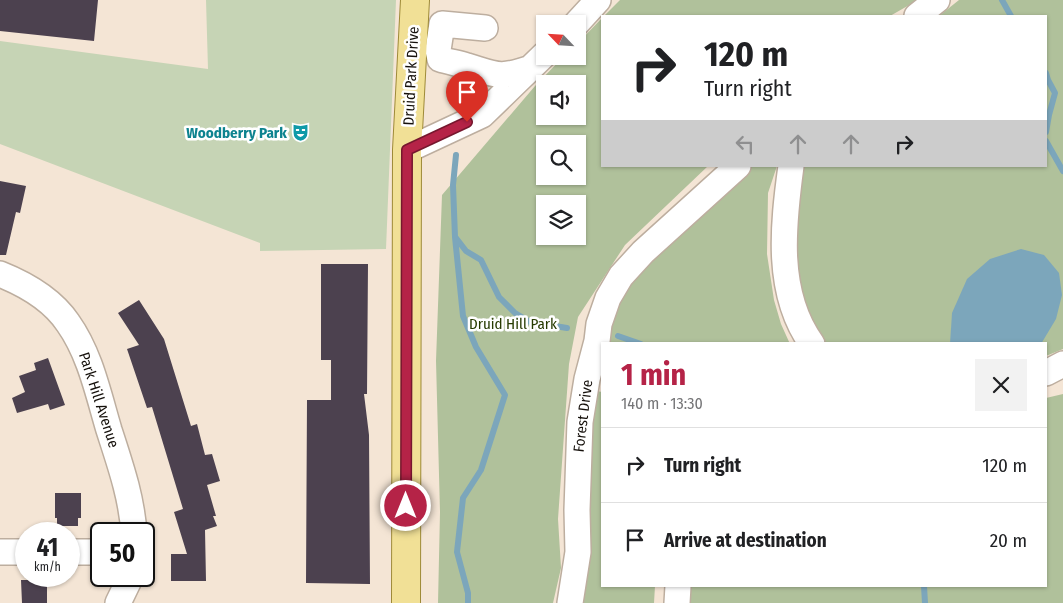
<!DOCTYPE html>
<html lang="en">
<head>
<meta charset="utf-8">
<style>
	:root { --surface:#fff; --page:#f2f2f2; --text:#202124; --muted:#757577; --line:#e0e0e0; --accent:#b52347 }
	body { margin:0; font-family:"Fira Sans Condensed",sans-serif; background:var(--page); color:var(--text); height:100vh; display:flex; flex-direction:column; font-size:19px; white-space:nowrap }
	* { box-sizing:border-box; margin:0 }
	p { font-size:16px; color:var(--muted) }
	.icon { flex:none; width:28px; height:28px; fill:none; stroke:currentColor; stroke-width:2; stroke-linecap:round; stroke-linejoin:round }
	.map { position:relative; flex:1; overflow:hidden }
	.drawer { position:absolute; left:601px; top:342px; width:446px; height:245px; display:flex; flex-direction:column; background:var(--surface); border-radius:0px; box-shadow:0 1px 4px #0004 }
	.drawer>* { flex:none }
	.top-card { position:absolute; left:601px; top:15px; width:446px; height:152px; border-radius:0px; box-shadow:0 1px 4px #0004; background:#fff; color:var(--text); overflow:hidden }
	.needle { width:32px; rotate:295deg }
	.controls { position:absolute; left:536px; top:15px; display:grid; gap:10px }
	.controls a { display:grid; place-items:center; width:50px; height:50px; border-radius:0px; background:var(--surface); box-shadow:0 1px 4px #0004; font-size:25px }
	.speed { position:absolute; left:15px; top:522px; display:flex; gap:10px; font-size:25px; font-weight:700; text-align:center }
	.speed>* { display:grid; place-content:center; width:65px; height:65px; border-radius:50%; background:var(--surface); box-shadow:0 1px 4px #0004; line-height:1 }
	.speed small { font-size:12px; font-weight:400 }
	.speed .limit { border:2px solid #111; border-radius:8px; background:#fff; color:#111 }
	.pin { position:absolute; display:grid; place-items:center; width:42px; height:42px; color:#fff; margin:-51px -21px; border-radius:50% 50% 50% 0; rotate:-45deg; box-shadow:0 0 5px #0007 }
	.pin .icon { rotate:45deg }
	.me { position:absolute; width:55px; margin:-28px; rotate:0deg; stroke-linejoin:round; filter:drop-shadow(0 0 4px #0008) }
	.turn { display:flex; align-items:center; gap:18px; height:105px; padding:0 20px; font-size:22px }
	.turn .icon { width:65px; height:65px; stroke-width:2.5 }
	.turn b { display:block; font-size:35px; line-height:42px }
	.lanes { display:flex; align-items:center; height:48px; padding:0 20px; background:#0003; justify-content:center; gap:25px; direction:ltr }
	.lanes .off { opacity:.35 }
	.round { display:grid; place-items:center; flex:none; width:52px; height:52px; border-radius:0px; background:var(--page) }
	.overview { display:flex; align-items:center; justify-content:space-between; height:85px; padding:0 20px }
	h1 { font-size:30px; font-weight:700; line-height:38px; color:var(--accent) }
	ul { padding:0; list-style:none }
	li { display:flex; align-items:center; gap:15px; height:75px; padding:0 20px; border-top:1px solid var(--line) }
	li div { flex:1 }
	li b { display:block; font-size:19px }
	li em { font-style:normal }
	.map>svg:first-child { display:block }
</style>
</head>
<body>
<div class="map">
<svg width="1063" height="603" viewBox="0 0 1063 603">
	<rect width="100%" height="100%" fill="#f4e5d5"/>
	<path fill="#c6d4b5" d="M 206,0 L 396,0 L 386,249 L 260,251 L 260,243 L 0,144 L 0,41 L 208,69 Z"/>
	<path fill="#b0c19b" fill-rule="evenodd" d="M 620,0 L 918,0 L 890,16 L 604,16 Z
		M 959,0 L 1063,0 L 1063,349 L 1046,356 L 1046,344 L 826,344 C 822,338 815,332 812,325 C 791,276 797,218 798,166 L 1046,166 L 1046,16 L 939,16 Z
		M 602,18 L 602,166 L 708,166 L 625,245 L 578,317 L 569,364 L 558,519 L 561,568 L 553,603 L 438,603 L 440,512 L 436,361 L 442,195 L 535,86 L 564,56 L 578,56 L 578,43 ZM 545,84 L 578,84 L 578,116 L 545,116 ZM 545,144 L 578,144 L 578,176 L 545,176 ZM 545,204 L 578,204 L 578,236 L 545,236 Z
		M 749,166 L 777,166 L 768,193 L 767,254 L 774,300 L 781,324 L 790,344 L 605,344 L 606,328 L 631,279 Z
		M 597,391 L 602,392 L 602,586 L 655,586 L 654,603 L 580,603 L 591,433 Z
		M 1063,394 L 1063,603 L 687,603 L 687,586 L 1046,586 L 1046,398 Z"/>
	<path fill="#7ca6bb" d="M 1021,249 L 1044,255 L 1059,273 L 1062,295 L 1056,319 L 1041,344 L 950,344 L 952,313 L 967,279 L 990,259 Z"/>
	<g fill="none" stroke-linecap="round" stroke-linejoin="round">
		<path stroke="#7ca6bb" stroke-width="6" d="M 1002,0 L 1011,16
			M 1046,73 L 1048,80 L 1055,93 L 1049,115 L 1046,132
			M 1046,141 L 1063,171
			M 456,155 L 453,185 L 455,237 L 463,316 L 476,347 L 505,395 L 481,470 L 463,498 L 457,552 L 468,593 L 468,603
			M 456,238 L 466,251 L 481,260 L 499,297 L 515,313 L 530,322 L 567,328
			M 618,336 L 641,344
			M 924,586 L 925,603"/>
	</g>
	<path fill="#4c414f" d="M 0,0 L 98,0 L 94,41 L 0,31 Z
		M 0,181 L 26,186 L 20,213 L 16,212 L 6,255 L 0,255 Z
		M 321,264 L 368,264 L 367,394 L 364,394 L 369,435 L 370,584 L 306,583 L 307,400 L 331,400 L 331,360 L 321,360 Z
		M 139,300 L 164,339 L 191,426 L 197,424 L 205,455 L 212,454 L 220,481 L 207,485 L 216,516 L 213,516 L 217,526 L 205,530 L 206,581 L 171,581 L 171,554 L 187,554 L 174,512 L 183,509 L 152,407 L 147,408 L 127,349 L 139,345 L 118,313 Z
		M 48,358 L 65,405 L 50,410 L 48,404 L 17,413 L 12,398 L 25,392 L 19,376 L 36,370 L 34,363 Z
		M 55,493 L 81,493 L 81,518 L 78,518 L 78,526 L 57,526 L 57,518 L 55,518 Z
		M 21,580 L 47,580 L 47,603 L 22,603 Z"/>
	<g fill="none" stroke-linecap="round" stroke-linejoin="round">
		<defs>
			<path id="minor" d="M 917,16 L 937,0
				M 576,24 L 598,0
				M 485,28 L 442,24 L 438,50 L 440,59 C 449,62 458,63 467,66 C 497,75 499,79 531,68
				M 407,150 L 482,115 L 545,54
				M 791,166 C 783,225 775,293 812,344
				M 0,274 C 25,284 52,299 68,323 C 90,354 98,393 109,430 C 120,464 132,498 134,534
				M 1046,373 L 1063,364
				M 0,552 L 26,552
				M 69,552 L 101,552
				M 118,603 L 131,576
				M 570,603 L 578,552 L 577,510 L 580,422 L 587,379 L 597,341 L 599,324 L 608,298 L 621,276 L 643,252 L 738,166
				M 677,603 L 678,586"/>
			<path id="major" d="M 406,603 L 407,150 L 415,0"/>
		</defs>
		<use href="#minor" stroke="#bdae9f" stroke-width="28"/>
		<use href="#major" stroke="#9e8a38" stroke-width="30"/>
		<use href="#minor" stroke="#fff" stroke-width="25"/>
		<use href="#major" stroke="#f1e096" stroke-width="28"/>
	</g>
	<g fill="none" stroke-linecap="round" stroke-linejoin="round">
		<defs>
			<path id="route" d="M 406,506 L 407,150 L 467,122"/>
		</defs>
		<use href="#route" stroke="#76172e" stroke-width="12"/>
		<use href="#route" stroke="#b52347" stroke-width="9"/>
	</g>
	<defs>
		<symbol id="theatre-bare" viewBox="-9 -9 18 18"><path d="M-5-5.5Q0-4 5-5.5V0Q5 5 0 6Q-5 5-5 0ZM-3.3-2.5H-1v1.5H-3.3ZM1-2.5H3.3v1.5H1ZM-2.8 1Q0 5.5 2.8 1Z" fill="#0f9aa8" stroke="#fff" stroke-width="2.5" paint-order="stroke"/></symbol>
	</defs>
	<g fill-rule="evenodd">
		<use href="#theatre-bare" x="288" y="120" width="25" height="25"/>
	</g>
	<g text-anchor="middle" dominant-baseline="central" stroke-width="5" stroke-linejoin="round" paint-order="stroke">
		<g font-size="15" fill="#15100b" stroke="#fff">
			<text transform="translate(411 76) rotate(-87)">Druid Park Drive</text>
			<text transform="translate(99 400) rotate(72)">Park Hill Avenue</text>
			<text transform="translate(583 416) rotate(-83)">Forest Drive</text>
		</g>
		<g font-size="15" font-weight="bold" fill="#0d838f" stroke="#fff" text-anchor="end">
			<text x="287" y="133">Woodberry Park</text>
		</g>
		<g font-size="15" fill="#273b00" stroke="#fff">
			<text x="513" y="324">Druid Hill Park</text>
		</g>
	</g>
</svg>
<div class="controls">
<a><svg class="needle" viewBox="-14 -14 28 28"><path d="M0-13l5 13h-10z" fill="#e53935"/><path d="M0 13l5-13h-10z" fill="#757577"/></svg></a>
<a><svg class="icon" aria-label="sound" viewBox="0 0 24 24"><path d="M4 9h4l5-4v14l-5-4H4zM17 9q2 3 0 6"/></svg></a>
<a><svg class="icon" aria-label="search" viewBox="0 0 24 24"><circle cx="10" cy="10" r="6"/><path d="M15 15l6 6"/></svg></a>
<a><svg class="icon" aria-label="layers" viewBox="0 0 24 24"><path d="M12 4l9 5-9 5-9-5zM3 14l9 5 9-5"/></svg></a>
</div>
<div class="speed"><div>41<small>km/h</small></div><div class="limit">50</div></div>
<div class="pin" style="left:467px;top:122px;background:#d93025"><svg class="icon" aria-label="arrive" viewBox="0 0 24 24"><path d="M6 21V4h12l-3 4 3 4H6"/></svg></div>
<svg class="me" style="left:406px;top:506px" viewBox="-20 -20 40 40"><circle r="17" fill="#b52347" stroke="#fff" stroke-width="3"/><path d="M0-11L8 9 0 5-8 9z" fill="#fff"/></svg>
<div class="top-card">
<div class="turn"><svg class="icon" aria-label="right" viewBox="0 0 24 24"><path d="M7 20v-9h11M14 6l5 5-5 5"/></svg><div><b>120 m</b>Turn right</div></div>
<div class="lanes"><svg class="icon off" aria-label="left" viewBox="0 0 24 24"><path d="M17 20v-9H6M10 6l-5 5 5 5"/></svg><svg class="icon off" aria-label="ahead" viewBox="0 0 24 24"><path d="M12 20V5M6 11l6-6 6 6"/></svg><svg class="icon off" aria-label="ahead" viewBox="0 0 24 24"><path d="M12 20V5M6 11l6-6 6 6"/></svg><svg class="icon" aria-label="right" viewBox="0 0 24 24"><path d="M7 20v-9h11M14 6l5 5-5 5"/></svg></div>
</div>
<section class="drawer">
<div class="overview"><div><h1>1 min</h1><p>140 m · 13:30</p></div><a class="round"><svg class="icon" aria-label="close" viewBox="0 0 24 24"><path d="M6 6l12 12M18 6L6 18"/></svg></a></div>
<ul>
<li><svg class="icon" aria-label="right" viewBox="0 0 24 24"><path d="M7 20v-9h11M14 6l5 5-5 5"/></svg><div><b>Turn right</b></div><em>120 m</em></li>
<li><svg class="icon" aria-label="arrive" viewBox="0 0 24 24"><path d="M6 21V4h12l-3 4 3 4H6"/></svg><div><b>Arrive at destination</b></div><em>20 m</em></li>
</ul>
</section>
</div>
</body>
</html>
